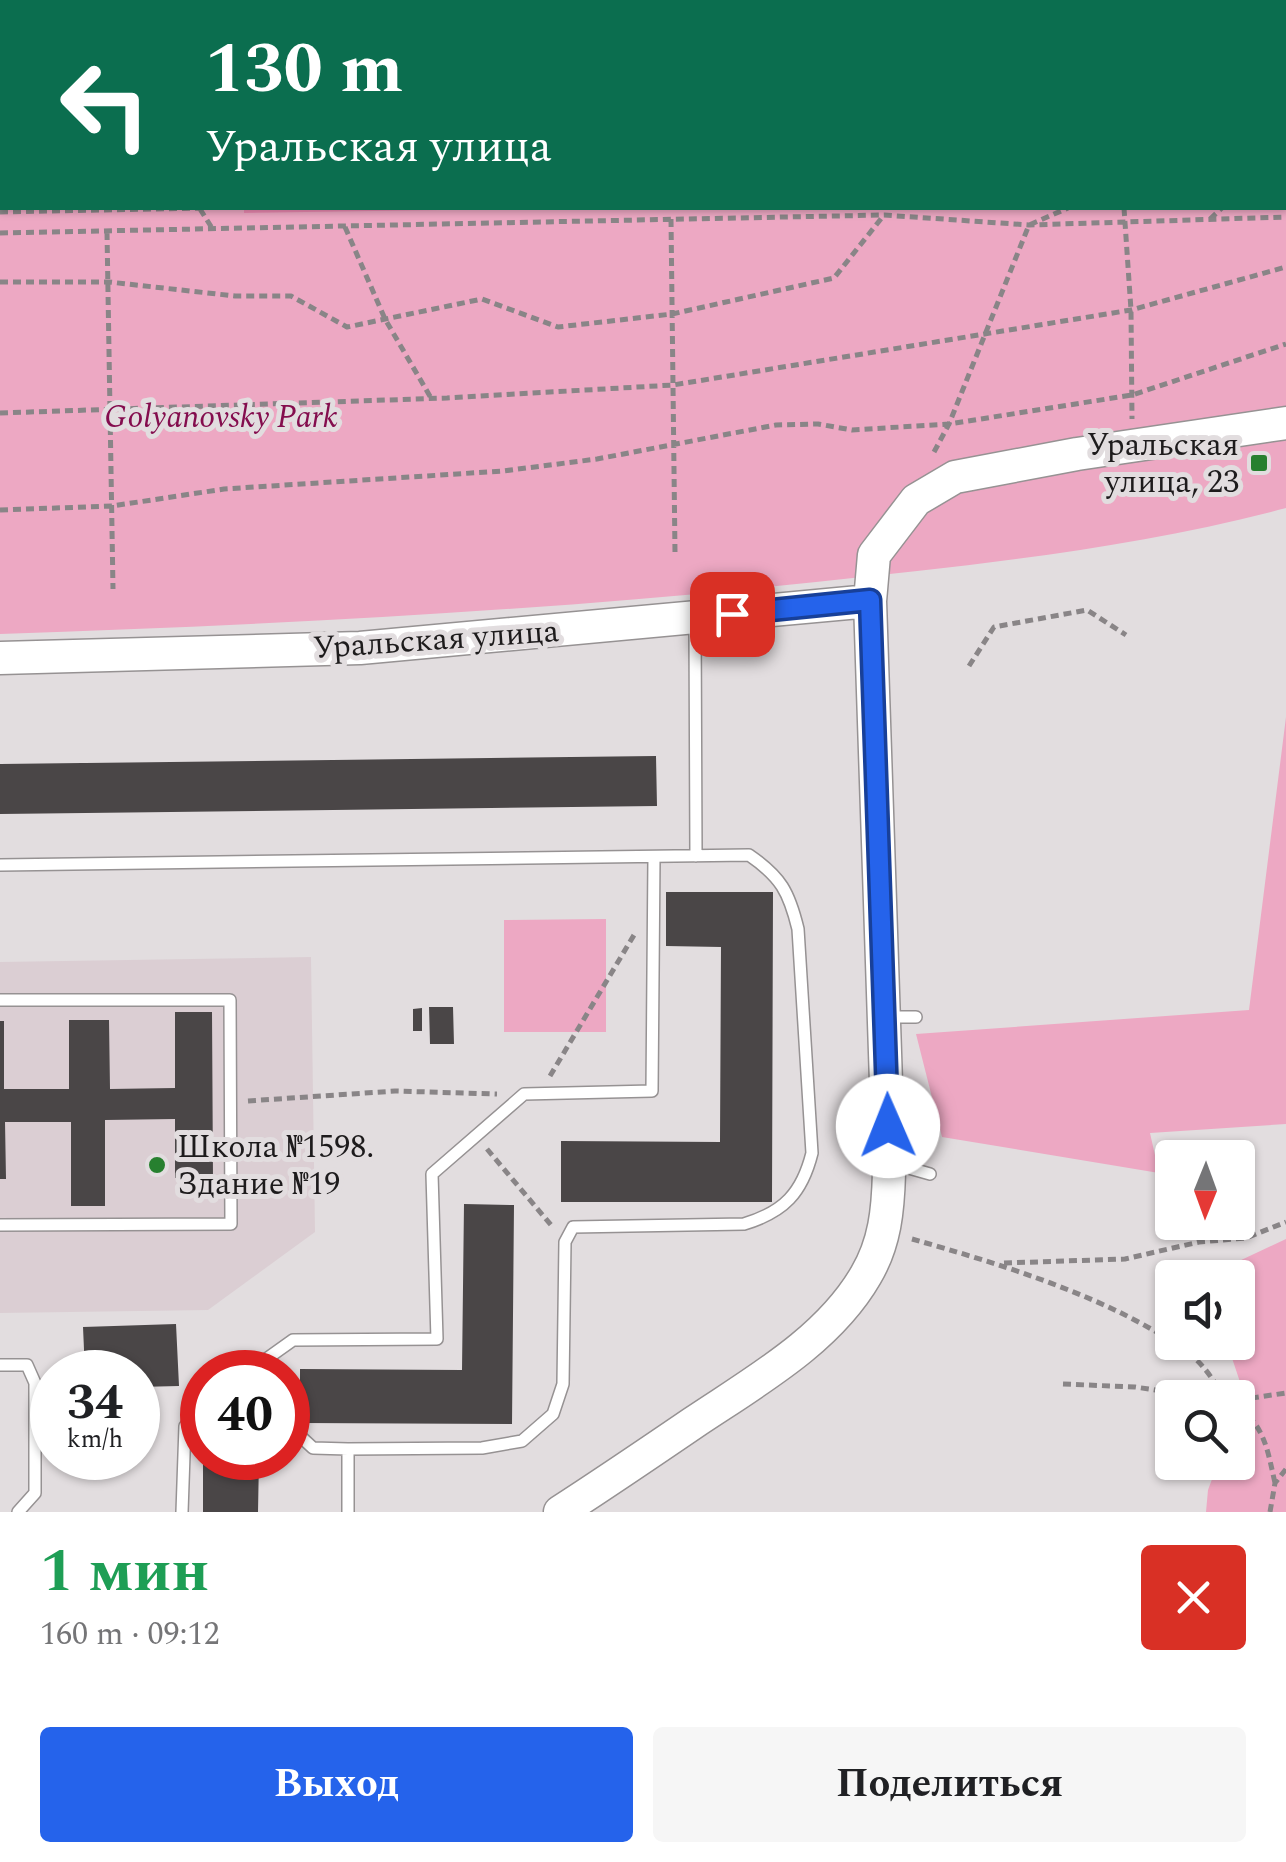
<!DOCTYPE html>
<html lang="ru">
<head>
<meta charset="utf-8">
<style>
	:root { --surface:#fff; --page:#f6f6f6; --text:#202124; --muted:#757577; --accent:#2563eb }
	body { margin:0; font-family:Spectral,serif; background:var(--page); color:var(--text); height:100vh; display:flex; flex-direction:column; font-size:38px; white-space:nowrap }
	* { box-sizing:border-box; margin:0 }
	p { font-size:32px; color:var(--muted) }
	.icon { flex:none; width:55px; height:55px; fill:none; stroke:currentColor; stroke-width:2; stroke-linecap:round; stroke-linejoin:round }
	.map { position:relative; height:1512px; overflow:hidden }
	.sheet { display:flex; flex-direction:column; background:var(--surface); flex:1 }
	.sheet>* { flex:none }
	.hud { position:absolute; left:0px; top:0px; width:1288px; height:210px; box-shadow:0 2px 8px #0004; background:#0b6e4f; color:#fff; overflow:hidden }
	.needle { width:65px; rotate:181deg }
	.fabs { position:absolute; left:1155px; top:1140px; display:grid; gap:20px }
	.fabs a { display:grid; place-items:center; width:100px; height:100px; border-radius:10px; background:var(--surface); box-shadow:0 2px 8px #0004; font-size:50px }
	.speed { position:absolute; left:30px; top:1350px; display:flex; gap:20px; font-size:50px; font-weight:700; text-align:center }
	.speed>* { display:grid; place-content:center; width:130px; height:130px; border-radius:50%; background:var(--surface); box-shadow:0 2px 8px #0004; line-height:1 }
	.speed small { font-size:25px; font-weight:400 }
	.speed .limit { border:15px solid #d22; background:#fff; color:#111 }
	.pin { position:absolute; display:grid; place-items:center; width:85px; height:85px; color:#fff; margin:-42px; border-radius:20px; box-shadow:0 5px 15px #0006 }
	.me { position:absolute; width:110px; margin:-55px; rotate:359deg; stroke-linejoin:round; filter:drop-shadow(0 0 8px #0008) }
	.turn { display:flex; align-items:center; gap:35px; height:210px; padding:0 40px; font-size:45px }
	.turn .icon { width:130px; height:130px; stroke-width:2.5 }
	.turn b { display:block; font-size:70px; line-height:85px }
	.round { display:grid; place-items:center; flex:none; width:105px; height:105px; border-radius:10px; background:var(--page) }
	.headline { display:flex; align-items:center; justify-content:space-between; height:170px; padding:0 40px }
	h1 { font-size:60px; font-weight:700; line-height:75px; color:#1e9e55 }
	.button { display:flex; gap:20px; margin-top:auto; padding:20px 40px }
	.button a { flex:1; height:115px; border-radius:10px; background:var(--accent); color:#fff; font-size:40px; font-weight:700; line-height:115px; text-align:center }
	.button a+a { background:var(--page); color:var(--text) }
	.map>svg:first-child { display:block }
</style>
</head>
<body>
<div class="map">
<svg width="1286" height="1512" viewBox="0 0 1286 1512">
	<rect width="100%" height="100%" fill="#e2dddf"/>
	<path fill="#dbced3" d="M 311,957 L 315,1232 L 208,1310 L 0,1313 L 0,962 Z"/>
	<path fill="#eda8c3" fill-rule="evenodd" d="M 0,0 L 1286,0 L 1286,508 C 1131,549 974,565 816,582 C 545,611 272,625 0,634 ZM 2,2 L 1285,2 L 1285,208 L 2,208 Z
		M 1286,717 L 1286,1124 L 1150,1133 L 1159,1173 L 942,1137 L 916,1034 L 1249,1010 Z
		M 606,919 L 606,1032 L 504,1032 L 504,920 Z
		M 1286,1239 L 1286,1512 L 1206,1512 L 1208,1490 L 1218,1463 L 1238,1462 L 1238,1438 L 1254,1424 L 1227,1343 L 1238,1342 L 1238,1278 L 1205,1277 Z"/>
	<path fill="#ea88b0" d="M 0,0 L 1099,0 L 1099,2 L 2,2 L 0,201 Z
		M 244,208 L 582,208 L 244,213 Z"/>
	<path fill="#4a4647" d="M 656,756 L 657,806 L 0,814 L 0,764 Z
		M 666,892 L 773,892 L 772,1202 L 561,1202 L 561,1141 L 720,1142 L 721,947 L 666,946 Z
		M 429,1007 L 453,1007 L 454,1044 L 430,1044 Z
		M 422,1008 L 422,1031 L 413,1031 L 413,1009 Z
		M 175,1012 L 212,1012 L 213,1179 L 175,1178 L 175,1119 L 105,1120 L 105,1206 L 71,1206 L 71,1122 L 5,1122 L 6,1179 L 0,1179 L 0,1021 L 4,1021 L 4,1089 L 69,1089 L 69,1020 L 109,1020 L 110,1089 L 175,1088 Z
		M 464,1204 L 514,1205 L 512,1424 L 300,1423 L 300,1369 L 462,1370 Z
		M 176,1324 L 179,1386 L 138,1387 L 138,1372 L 85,1372 L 83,1327 Z
		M 203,1458 L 259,1458 L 258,1512 L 203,1512 Z"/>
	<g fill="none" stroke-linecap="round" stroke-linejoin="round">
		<defs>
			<path id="lane" d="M 695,620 L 696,856
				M 0,865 L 749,855 C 781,877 789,892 798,929 L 812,1153 C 802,1193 784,1212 744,1224 L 573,1227 L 565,1242 L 563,1384 L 553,1414 L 522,1441 L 482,1448 L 348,1449 L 348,1512
				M 0,1000 L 230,1000 L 231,1224 L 0,1225
				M 886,1017 L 916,1017
				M 891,1163 L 930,1174
				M 0,1365 L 27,1365 L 35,1383 L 35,1493 L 18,1512
				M 248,1372 L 293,1340 L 437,1339 L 432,1174 L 524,1094 L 652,1091 L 654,857
				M 288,1425 L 313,1448 L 348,1449
				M 182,1512 L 185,1426 L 202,1410"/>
			<path id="secondary" d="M 0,658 L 360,648 L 870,601
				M 560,1512 C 605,1483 649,1453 693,1423 C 754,1382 828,1341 866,1275 C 885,1243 888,1210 889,1173 L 870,601 L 874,555 L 916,500 L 955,477 L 1077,454 L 1286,423"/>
		</defs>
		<use href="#lane" stroke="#969293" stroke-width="14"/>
		<use href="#secondary" stroke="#969293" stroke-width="35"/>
		<path stroke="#898587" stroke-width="5" stroke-dasharray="8 5" stroke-linecap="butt" d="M 1115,0 L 1115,2
			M 1165,0 L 1166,2
			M 1194,2 L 1195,0
			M 1285,87 L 1286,87
			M 1285,93 L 1286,92
			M 1285,145 L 1286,144
			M 1124,208 L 1131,310 L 1132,419
			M 200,209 L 212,228
			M 0,212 L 202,208
			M 671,219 L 675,553
			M 1210,219 L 1222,208
			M 345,227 L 385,319 L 431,398
			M 107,232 L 113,589
			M 0,233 L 884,215 L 1029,225 L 1286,217
			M 0,282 L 109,282 L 235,296 L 291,296 L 347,327 L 482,299 L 558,327 L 672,314 L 834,278 L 884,215
			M 0,413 L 447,398 L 673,385 L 1131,310 L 1286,267
			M 934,452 L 949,424 L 1029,225 L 1068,208
			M 0,510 L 112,506 L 224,489 L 503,471 L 597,459 L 776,425 L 818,424 L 852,430 L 949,424 L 1132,395 L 1286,344
			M 969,666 L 994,627 L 1087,610 L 1126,635
			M 550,1076 L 634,935
			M 248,1101 L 395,1091 L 497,1094
			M 487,1149 L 551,1225
			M 912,1239 C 1000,1264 1117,1299 1191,1355 C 1205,1366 1215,1383 1225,1398
			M 1004,1263 L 1125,1259 L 1199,1242 L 1246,1238 L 1286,1222
			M 1063,1384 L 1135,1387 L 1211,1398
			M 1238,1400 L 1286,1393
			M 1238,1408 C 1265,1425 1268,1453 1275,1483
			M 1270,1512 L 1275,1483 L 1286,1469"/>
		<use href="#lane" stroke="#fff" stroke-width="11"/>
		<use href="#secondary" stroke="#fff" stroke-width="32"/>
	</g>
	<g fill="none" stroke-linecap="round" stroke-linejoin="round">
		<defs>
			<path id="route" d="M 732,614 L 870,600 L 888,1126"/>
		</defs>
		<use href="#route" stroke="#184099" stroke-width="25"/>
		<use href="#route" stroke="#2563eb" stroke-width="18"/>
	</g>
	<g fill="#27802f" stroke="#e2dddf" stroke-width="4">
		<rect x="1249" y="453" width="20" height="20" rx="5"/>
		<circle cx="157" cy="1165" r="10"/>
	</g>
	<g text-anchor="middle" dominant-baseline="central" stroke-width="10" stroke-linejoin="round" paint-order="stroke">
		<g font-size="32" font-style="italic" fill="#840d4e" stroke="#e2dddf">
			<text x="221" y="417">Golyanovsky Park</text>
		</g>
		<g font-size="32" fill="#1d1b1c" stroke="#e2dddf" text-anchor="end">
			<text x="1239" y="445">Уральская<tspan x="1239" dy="37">улица, 23</tspan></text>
			<text x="177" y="1147" text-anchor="start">Школа №1598.<tspan x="177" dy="37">Здание №19</tspan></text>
		</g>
		<g font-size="32" fill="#1d1b1c" stroke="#e2dddf">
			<text transform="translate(436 640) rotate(-4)">Уральская улица</text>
		</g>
	</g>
</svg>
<div class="fabs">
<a><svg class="needle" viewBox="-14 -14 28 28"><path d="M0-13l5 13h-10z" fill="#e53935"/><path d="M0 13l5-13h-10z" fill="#757577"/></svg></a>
<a><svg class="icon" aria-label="sound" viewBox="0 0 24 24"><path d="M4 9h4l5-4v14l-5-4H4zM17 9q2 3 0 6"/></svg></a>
<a><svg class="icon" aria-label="search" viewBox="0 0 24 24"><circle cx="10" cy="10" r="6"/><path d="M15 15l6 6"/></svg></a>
</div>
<div class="speed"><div>34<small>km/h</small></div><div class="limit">40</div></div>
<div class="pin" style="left:732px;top:614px;background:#d93025"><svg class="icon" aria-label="arrive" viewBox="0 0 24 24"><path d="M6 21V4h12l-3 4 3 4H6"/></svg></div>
<svg class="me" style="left:888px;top:1126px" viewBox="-20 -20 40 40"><circle r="19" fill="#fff"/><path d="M0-13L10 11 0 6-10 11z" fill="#2563eb"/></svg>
<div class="hud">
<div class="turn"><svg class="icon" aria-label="left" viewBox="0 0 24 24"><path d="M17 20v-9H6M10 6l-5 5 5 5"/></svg><div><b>130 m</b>Уральская улица</div></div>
</div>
</div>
<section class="sheet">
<div class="headline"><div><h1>1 мин</h1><p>160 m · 09:12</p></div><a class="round" style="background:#d93025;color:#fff"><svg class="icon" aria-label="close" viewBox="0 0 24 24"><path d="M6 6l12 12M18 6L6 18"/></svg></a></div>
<div class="button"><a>Выход</a><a>Поделиться</a></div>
</section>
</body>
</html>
